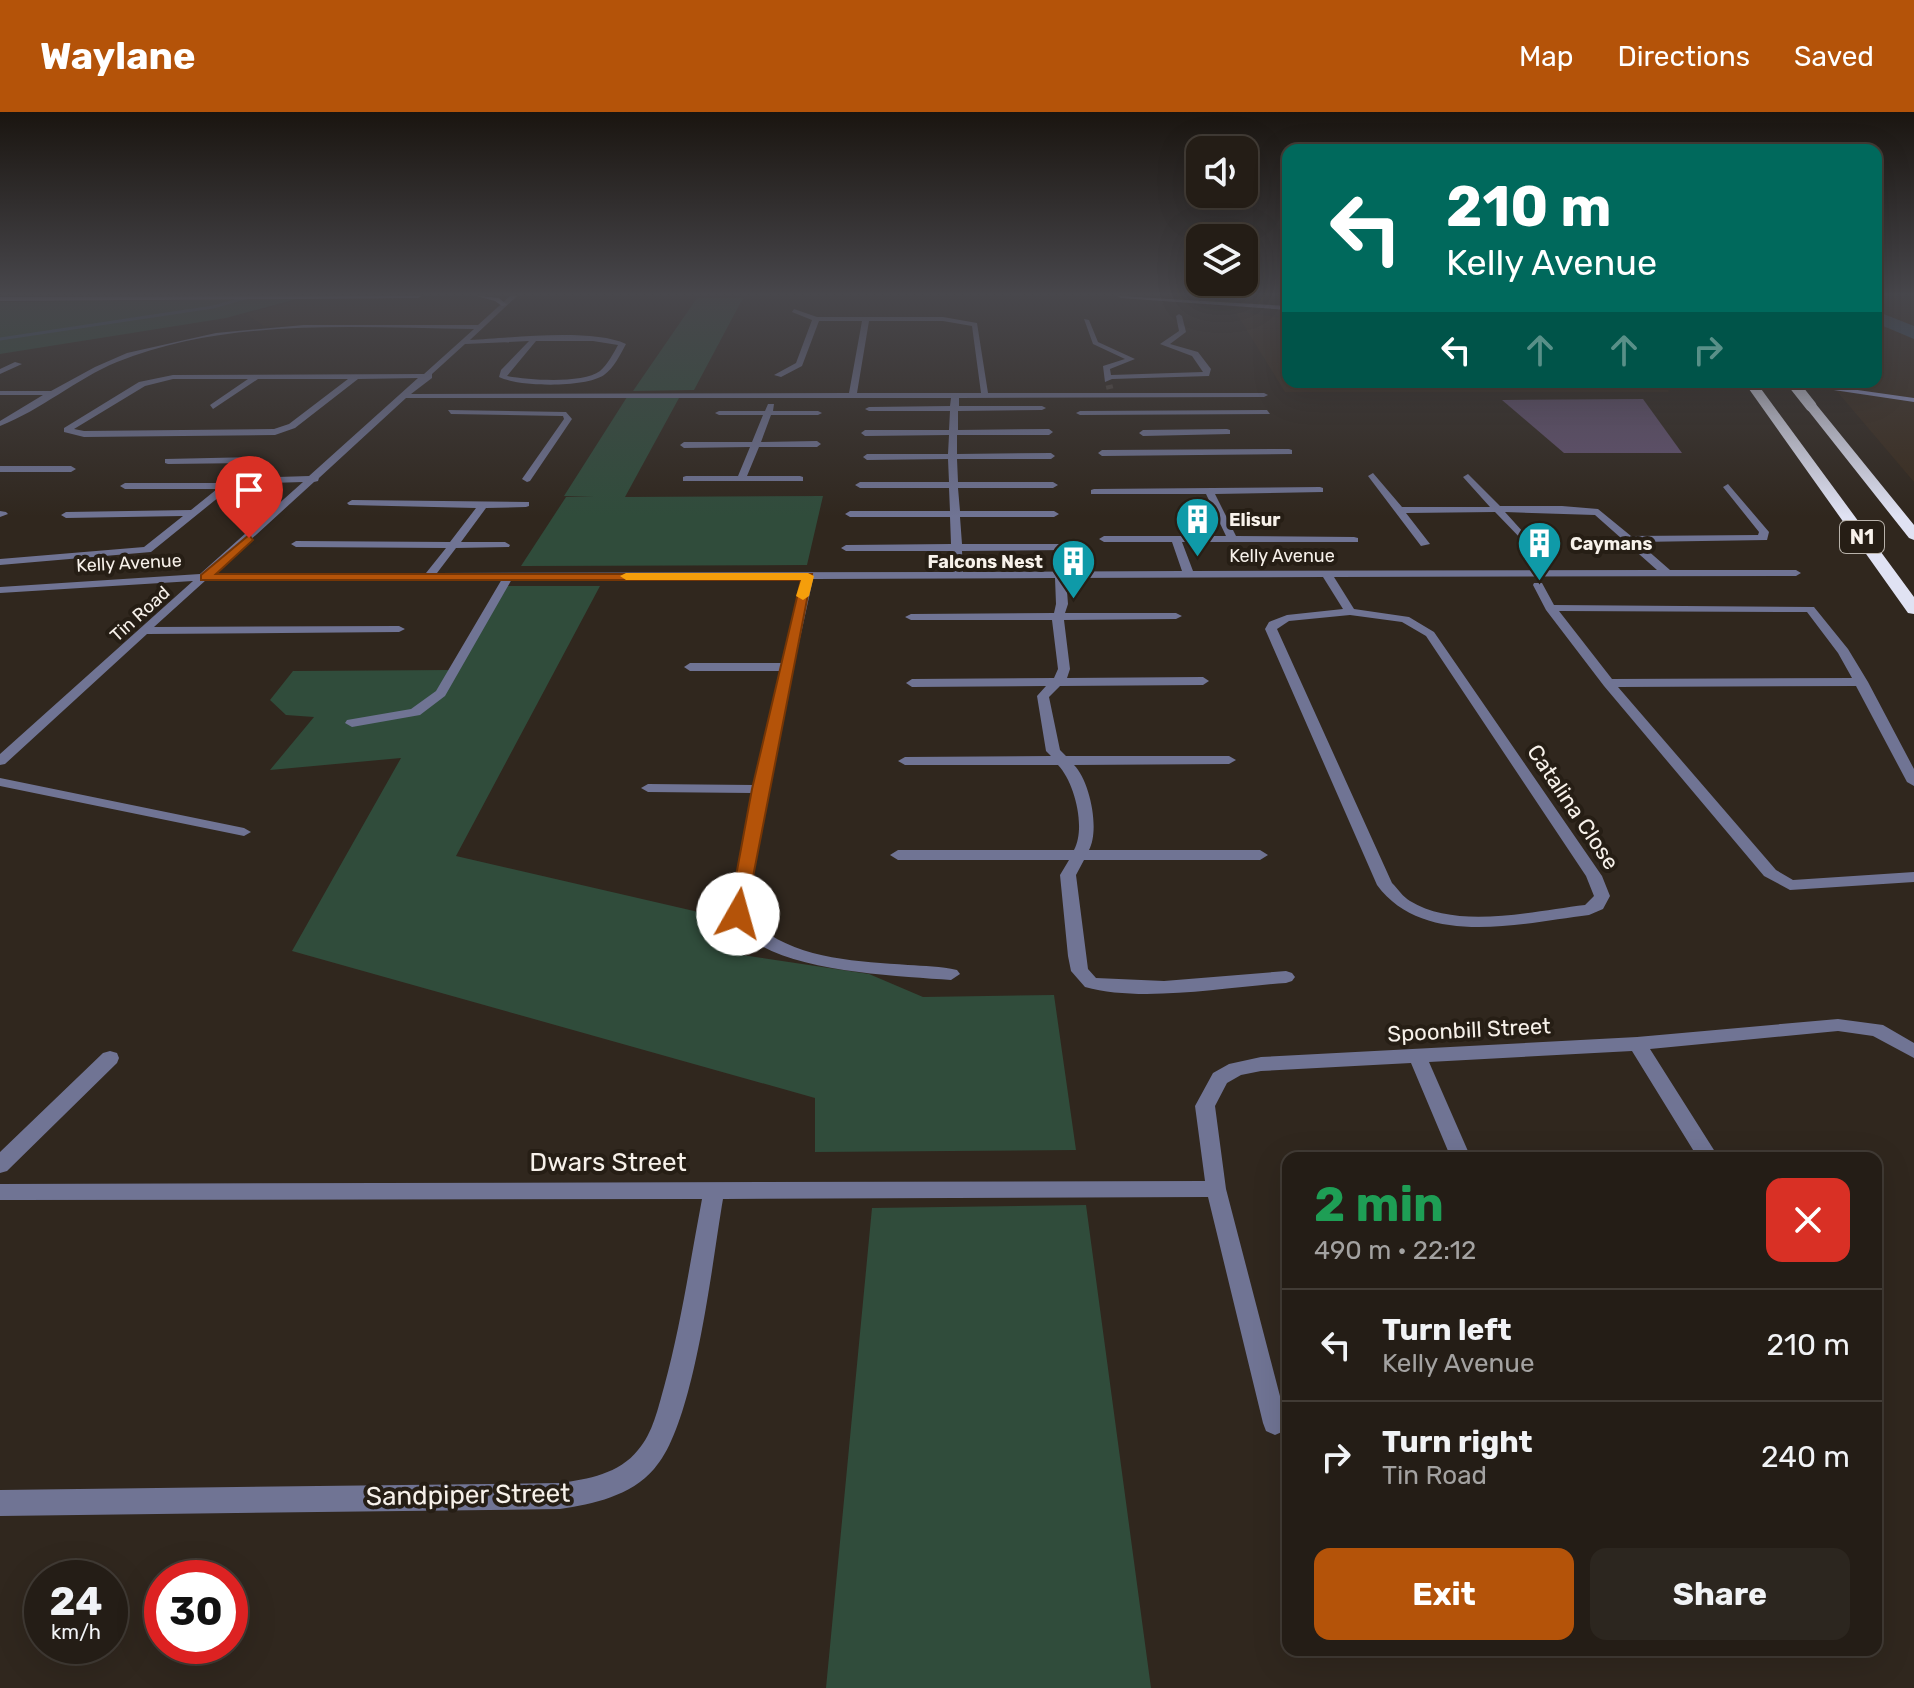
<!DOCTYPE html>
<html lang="en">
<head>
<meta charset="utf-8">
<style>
	:root { --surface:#241d16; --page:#2c261f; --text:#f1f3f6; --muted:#a3a2a1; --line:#413b35; --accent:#b45309 }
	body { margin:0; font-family:Rubik,sans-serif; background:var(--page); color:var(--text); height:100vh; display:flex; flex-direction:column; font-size:30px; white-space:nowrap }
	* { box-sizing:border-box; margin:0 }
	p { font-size:26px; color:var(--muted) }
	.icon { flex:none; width:44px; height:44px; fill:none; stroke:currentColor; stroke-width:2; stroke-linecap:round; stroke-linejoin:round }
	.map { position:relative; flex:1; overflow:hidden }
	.panel { position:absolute; left:1282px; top:1040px; width:600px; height:504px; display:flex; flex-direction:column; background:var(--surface); border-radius:16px; box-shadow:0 8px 32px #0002,0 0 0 2px var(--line) }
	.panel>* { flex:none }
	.banner { position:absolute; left:1282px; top:32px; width:600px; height:244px; border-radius:16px; box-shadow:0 8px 32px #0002,0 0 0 2px var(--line); background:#00695c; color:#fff; overflow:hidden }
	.fabs { position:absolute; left:1186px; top:24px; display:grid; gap:16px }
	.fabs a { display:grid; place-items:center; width:72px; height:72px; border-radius:16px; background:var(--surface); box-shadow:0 8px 32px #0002,0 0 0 2px var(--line); font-size:40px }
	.speed { position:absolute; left:24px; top:1448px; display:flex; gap:16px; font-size:40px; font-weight:700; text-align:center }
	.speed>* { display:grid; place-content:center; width:104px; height:104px; border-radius:50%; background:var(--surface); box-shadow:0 8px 32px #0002,0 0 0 2px var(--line); line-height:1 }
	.speed small { font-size:20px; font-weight:400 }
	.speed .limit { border:12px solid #d22; background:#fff; color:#111 }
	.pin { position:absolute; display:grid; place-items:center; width:68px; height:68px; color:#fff; margin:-82px -34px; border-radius:50% 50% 50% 0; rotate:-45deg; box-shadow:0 0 8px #0007 }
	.pin .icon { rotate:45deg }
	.me { position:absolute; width:88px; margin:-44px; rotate:7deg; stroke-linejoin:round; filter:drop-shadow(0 0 6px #0008) }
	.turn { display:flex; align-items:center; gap:28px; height:168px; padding:0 32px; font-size:36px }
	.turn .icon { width:104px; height:104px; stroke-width:2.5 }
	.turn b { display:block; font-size:56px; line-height:68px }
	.lanes { display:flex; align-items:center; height:76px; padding:0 32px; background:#0003; justify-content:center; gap:40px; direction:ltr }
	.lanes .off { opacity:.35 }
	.round { display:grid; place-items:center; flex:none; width:84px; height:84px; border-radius:16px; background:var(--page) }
	.headline { display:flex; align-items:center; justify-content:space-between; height:136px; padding:0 32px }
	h1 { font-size:48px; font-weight:700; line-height:60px; color:#1e9e55 }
	.action { display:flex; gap:16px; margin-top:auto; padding:16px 32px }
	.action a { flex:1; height:92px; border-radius:16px; background:var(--accent); color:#fff; font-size:32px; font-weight:700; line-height:92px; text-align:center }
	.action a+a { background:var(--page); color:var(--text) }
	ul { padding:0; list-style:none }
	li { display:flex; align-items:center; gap:24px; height:112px; padding:0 32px; border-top:2px solid var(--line) }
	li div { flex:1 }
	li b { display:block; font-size:30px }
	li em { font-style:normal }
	header { display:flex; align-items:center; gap:48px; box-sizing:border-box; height:112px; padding:0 40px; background:var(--accent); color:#fff }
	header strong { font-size:38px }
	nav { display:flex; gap:44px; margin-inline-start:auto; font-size:28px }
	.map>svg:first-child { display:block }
</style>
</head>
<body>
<header>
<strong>Waylane</strong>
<nav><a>Map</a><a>Directions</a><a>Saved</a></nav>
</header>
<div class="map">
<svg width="1914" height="1576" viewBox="0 0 1914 1576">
	<rect width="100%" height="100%" fill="#30271e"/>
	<path fill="#3a2c1e" d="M 1876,184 L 1914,184 L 1914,370 L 1829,270 L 1876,270 Z
		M 507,186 L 479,213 L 264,214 L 246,202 L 298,188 Z
		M 1235,199 L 1288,207 L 1288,270 L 1666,270 L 1669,280 L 1285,280 Z"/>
	<path fill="#304c3b" d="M 697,186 L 743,186 L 694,278 L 633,279 Z
		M 296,187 L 226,206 L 0,242 L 0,190 Z
		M 627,285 L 679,286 L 625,385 L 823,384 L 807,453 L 521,454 L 566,385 L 594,385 L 564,384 Z
		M 499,474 L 600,474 L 456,744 L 720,805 L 742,843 L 869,862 L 923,885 L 1054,883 L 1076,1038 L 815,1040 L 815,986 L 292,839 L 401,646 L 270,658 L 314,605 L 286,603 L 270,588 L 293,559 L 451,558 Z
		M 1086,1093 L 1151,1576 L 826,1576 L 872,1096 Z"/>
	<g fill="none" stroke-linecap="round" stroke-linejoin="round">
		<path stroke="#3c566f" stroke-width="3" d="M 0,227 L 213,195 L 252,184"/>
		<path fill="#3c566f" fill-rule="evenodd" d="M 1876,199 L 1914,214 L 1914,227 L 1876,211 Z"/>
	</g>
	<path fill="#635270" d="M 1643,287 L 1682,341 L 1564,341 L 1502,288 Z"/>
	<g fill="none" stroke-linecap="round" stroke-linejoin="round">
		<path stroke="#4e453d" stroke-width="7" stroke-dasharray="7 4" stroke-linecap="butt" d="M 1109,273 L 1110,277"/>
		<path fill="#707494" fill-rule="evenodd" d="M 510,184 L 517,184 L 470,228 C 509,226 592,216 626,232 C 620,243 614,256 604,263 C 585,276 519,275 499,265 L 501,258 L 529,229 L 465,232 L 432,262 L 432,266 L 411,282 L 849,281 L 862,209 L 819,209 L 802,254 L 781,265 L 774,263 L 796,251 L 812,208 L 792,200 L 794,197 L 817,205 L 943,205 L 977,211 L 988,281 L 1264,281 L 1268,283 L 1264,285 L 959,286 L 959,294 L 1042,294 L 1046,296 L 1042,298 L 958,299 L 958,318 L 1049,317 L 1053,320 L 1049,323 L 957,323 L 957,342 L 1051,341 L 1055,344 L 1051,347 L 957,347 L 958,370 L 1053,370 L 1058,373 L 1053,376 L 958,376 L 960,399 L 1054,399 L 1059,402 L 1054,405 L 960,405 L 962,432 L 1067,432 L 1072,435 L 1067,438 L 962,439 L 963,460 L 1182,459 L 1172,430 L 1104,430 L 1099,427 L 1104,424 L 1226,424 L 1206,382 L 1091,382 L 1091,378 L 1094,377 L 1320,375 L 1323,376 L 1323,380 L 1215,382 L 1236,424 L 1354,425 L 1358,426 L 1358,430 L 1182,430 L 1193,459 L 1657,458 L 1595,403 L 1505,400 L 1532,430 L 1527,433 L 1495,400 L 1406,401 L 1430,432 L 1421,434 L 1368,364 L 1373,361 L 1402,395 L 1490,395 L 1463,365 L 1468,362 L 1500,394 L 1562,394 L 1598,397 L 1631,424 L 1758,423 L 1759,420 L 1723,375 L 1728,372 L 1769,420 L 1767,428 L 1638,430 L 1670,458 L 1796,458 L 1801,461 L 1796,464 L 1334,465 L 1354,497 L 1409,505 L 1434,520 L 1602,764 L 1610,784 L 1603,797 L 1589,803 C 1522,811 1424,837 1377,773 L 1265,517 L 1269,510 L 1287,503 L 1343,497 L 1323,465 L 1066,466 L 1068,492 L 1065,501 L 1176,501 L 1182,504 L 1176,507 L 1064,508 L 1070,557 L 1067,566 L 1203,565 L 1209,569 L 1203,573 L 1060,574 L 1049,585 L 1060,638 L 1066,644 L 1229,644 L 1236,648 L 1229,652 L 1074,653 C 1090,669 1100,718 1089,738 L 1260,738 L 1268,743 L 1260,748 L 1084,748 L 1076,763 L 1088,857 L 1096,866 L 1164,869 L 1286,859 L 1292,861 L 1295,865 L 1292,869 L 1286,871 C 1227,875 1142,891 1085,875 L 1071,859 L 1068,844 L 1060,763 L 1069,748 L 898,748 L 890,743 L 898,738 L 1074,738 C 1086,716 1075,671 1058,653 L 905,653 L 898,649 L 905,645 L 1051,644 L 1046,639 L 1037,584 L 1046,574 L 912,575 L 906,571 L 912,567 L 1054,566 L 1058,557 L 1052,508 L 911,508 L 905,505 L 911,502 L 1054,501 L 1056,492 L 1055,466 L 813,467 L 767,677 L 746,801 C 782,847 854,849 908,853 C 924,854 941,854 957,858 L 960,862 L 951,868 C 898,864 784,860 745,822 C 739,816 734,809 730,802 L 752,681 L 648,680 L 641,676 L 648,672 L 754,673 L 781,559 L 690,559 L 684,555 L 690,551 L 782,551 L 802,467 L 512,467 L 445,584 L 420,603 L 352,615 L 345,611 L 347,608 L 411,597 L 436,579 L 502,467 L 206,468 L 154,515 L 399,514 L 405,517 L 399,520 L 147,522 L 5,652 L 0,653 L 0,642 L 193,469 L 0,481 L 0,475 L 200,462 L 303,370 L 235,372 L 151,440 L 0,453 L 0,447 L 144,435 L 183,404 L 66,406 L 61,403 L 66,400 L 191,398 L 217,377 L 125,377 L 120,374 L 125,371 L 224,371 L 250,351 L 168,352 L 165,351 L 165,347 L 259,345 L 263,348 L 262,350 L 242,366 L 309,364 L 418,266 L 358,267 L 295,316 L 275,323 L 84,325 L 64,320 L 64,316 L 139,270 L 173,263 L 424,262 L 474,217 C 357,216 228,205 117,250 C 76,267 41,298 0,314 L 0,309 L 43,283 L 0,283 L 0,279 L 51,279 L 95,255 L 127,241 L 216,221 L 304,213 L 478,213 ZM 869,209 L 943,209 L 972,214 L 981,281 L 857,281 ZM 536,229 L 593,229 L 618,233 C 613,242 608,252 600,259 C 583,272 528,268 507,264 ZM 173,267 L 248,267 L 210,293 L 213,297 L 258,267 L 348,267 L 289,312 L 274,317 L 84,319 L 74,317 L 145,274 ZM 406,286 L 951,286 L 950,294 L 869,295 L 865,297 L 869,299 L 950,299 L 949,318 L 865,318 L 861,321 L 865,324 L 949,323 L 948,342 L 867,342 L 863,345 L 867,348 L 948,347 L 949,370 L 860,370 L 855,373 L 860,376 L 949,376 L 950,399 L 850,399 L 845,402 L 850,405 L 950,405 L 951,432 L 846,433 L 841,436 L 846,439 L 952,439 L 952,460 L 437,461 L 456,436 L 509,435 L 510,433 L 505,430 L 461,430 L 486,396 L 526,395 L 529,394 L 529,390 L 352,388 L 347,391 L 349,393 L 476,396 L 450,430 L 296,429 L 291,432 L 296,435 L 446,436 L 426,461 L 213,462 L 314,370 L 318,369 L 319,366 ZM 1350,503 L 1402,510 L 1426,524 L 1586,764 L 1594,784 L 1585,793 C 1533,799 1457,818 1410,789 C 1403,785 1398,777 1392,771 L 1277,517 L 1289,509 Z
			M 1179,202 L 1182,204 L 1186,220 L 1170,232 L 1198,240 L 1211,257 L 1209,264 L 1112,267 L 1105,270 L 1103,254 L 1125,247 L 1093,232 L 1084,207 L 1089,208 L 1098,230 L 1135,247 L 1110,257 L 1111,263 L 1203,260 L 1192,244 L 1160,232 L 1179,219 L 1176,204 Z
			M 15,250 L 22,252 L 0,262 L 0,257 Z
			M 768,292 L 774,292 L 773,299 L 818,299 L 822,301 L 818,303 L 771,303 L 761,330 L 817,329 L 821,332 L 817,335 L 759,335 L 747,364 L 800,364 L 803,365 L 803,369 L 683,369 L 683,365 L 686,364 L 738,364 L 750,335 L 684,336 L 680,333 L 684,330 L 752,330 L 763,303 L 719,303 L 715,301 L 719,299 L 765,299 Z
			M 448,298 L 566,300 L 572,307 L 530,369 L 527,370 L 522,367 L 564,307 L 563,304 L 451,302 Z
			M 1267,298 L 1270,302 L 1080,303 L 1076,301 L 1080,299 Z
			M 1227,317 L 1230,318 L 1230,322 L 1143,324 L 1139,321 L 1143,318 Z
			M 1289,337 L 1292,338 L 1292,342 L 1102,344 L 1098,341 L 1102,338 Z
			M 0,354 L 71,354 L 76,357 L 71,360 L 0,360 Z
			M 0,399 L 6,400 L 8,402 L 0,405 Z
			M 1534,471 L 1542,471 L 1554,493 L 1814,495 L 1848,537 L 1868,570 L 1914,657 L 1914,674 L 1907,670 L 1856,574 L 1618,575 L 1776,758 L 1793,768 L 1914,760 L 1914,770 L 1790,778 L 1764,764 L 1604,574 L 1546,498 L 1533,473 ZM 1559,499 L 1807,500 L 1838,541 L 1852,566 L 1612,567 Z
			M 0,666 L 244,716 L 251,720 L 244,724 L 0,674 Z
			M 1838,907 L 1883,913 L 1914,931 L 1914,946 L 1873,924 L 1838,919 L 1650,937 L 1719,1046 L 1698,1046 L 1632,939 L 1429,950 L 1471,1046 L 1451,1046 L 1411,951 L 1261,959 L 1241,963 L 1227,971 L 1215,994 L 1226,1077 L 1287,1311 L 1284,1319 L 1275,1323 L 1266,1319 L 1263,1311 L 1208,1085 L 723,1087 C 712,1150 695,1313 654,1357 C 631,1384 593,1392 560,1397 L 0,1404 L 0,1378 L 560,1371 C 588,1367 619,1362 638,1338 C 653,1321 658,1296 664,1275 C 681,1213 690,1150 702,1087 L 0,1088 L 0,1072 L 1205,1069 L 1195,994 L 1213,961 L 1229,952 L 1261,945 L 1637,925 Z
			M 110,939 L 117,941 L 119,946 L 117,951 L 7,1059 L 0,1061 L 0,1040 L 103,941 Z"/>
		<path fill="#989ed2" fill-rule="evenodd" d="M 421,184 L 418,186 L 0,189 L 0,185 Z
			M 477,184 L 499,186 L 507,193 L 502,194 L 495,189 Z
			M 1118,184 L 1288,194 L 1288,198 L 1121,186 Z
			M 1780,270 L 1801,270 L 1914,286 L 1914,290 Z"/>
		<path fill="#e0e2f3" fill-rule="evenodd" d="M 1744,270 L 1756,270 L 1914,485 L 1914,502 L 1908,501 Z
			M 1807,291 L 1815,291 L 1914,413 L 1914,428 L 1909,426 L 1807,297 Z"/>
		<path stroke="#e0e2f3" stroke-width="11" d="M 1792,270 L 1811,294"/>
	</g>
	<linearGradient id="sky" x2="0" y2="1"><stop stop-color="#1a1510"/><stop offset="0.45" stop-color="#48474c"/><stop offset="1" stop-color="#48474c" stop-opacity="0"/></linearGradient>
	<rect width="1914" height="405" fill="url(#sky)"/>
	<path fill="#b45309" stroke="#753606" stroke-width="2" d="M 249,423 L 253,428 L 216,462 L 812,462 L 745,806 L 732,806 L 729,802 L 752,677 L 801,468 L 201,468 L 201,463 Z"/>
	<path fill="#f59e0b" d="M 808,461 L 814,464 L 809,484 L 803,488 L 796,484 L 801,468 L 626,468 L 620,464 L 626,461 Z"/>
	<defs>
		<symbol id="building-pin" viewBox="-11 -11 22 30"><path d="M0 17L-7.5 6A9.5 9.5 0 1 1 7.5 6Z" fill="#0f9aa8" stroke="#261e15"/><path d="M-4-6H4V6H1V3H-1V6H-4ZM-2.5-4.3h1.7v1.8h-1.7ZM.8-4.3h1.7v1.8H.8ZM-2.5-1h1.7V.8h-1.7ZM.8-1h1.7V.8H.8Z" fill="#fff"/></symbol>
	</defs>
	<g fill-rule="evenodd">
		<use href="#building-pin" x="1172" y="382" width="51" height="69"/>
		<use href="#building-pin" x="1514" y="406" width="51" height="69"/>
		<use href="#building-pin" x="1048" y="424" width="51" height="69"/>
	</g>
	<g text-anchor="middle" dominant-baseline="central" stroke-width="8" stroke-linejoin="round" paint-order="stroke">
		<g font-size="18" font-weight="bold" fill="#f7f1ea" stroke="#261e15" text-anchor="start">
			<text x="1229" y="408">Elisur</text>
			<text x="1570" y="432">Caymans</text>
			<text x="1043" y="450" text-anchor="end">Falcons Nest</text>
		</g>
		<g font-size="18" fill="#f7f1ea" stroke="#261e15">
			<text x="1282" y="444">Kelly Avenue</text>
			<text transform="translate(129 451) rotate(-3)">Kelly Avenue</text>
			<text transform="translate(140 502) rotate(-42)">Tin Road</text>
		</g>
		<rect fill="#261e15" stroke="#b8b2aa" stroke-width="2" x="1840" y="409" width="44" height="32" rx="6"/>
		<g font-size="20" font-weight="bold" fill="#f7f1ea">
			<text x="1862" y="425">N1</text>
		</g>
		<g font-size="22" fill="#f7f1ea" stroke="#261e15">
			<text transform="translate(1573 695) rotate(56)">Catalina Close</text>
			<text transform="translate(1469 918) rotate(-3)">Spoonbill Street</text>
		</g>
		<g font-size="26" fill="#f7f1ea" stroke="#261e15">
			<text x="608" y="1050">Dwars Street</text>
			<text transform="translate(468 1383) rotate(-1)">Sandpiper Street</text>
		</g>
	</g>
</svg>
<div class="fabs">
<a><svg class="icon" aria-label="sound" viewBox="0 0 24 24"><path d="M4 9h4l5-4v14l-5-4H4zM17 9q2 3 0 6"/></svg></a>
<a><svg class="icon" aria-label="layers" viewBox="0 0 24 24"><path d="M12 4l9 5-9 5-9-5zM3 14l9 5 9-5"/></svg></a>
</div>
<div class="speed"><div>24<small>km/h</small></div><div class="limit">30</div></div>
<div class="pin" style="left:249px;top:426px;background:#d93025"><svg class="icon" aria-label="arrive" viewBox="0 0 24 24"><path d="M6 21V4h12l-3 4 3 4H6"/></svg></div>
<svg class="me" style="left:738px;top:802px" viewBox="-20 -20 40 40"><circle r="19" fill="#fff"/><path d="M0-13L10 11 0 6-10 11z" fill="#b45309"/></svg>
<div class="banner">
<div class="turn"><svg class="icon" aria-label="left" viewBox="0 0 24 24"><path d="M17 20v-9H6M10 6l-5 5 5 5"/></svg><div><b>210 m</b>Kelly Avenue</div></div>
<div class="lanes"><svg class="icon" aria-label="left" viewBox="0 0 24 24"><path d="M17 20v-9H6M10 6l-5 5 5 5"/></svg><svg class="icon off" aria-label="ahead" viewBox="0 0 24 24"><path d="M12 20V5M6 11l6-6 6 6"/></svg><svg class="icon off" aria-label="ahead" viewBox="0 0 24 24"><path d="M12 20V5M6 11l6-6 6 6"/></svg><svg class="icon off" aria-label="right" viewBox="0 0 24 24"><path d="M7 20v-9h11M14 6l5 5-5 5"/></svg></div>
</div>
<section class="panel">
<div class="headline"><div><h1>2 min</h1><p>490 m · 22:12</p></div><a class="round" style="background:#d93025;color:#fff"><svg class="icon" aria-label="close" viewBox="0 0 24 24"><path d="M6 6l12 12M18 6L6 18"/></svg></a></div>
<ul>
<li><svg class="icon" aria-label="left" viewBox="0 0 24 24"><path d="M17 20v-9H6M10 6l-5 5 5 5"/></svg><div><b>Turn left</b><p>Kelly Avenue</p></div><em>210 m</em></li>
<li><svg class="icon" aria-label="right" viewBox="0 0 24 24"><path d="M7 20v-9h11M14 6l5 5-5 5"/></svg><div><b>Turn right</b><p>Tin Road</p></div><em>240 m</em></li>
</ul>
<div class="action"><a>Exit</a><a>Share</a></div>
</section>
</div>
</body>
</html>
